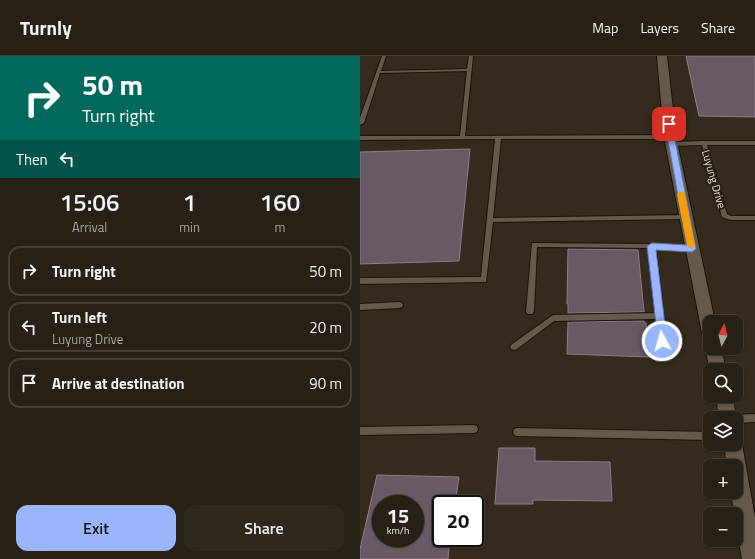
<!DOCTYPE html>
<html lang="en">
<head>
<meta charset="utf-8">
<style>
	:root { --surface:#272016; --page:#2f281f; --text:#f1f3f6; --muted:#a4a3a1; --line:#433e35; --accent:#99b5fd }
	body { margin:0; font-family:"Titillium Web",sans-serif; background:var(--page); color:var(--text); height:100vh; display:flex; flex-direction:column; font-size:15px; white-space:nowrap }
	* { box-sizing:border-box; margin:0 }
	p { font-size:13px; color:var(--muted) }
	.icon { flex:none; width:22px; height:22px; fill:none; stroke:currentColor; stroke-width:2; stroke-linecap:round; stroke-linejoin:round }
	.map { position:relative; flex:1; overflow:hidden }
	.drawer { display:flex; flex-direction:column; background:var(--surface); width:360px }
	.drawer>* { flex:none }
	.guide { background:#00695c; color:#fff; overflow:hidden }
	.needle { width:26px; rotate:7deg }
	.tools { position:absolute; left:343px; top:259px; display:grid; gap:8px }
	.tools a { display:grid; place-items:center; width:40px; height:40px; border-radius:8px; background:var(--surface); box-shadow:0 1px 3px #0004,0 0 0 1px var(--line); font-size:20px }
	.speed { position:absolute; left:12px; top:439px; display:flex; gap:8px; font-size:20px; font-weight:700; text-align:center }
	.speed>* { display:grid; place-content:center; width:52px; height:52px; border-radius:50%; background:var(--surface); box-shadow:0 1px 3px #0004,0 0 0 1px var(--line); line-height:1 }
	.speed small { font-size:10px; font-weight:400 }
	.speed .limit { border:2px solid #111; border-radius:6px; background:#fff; color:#111 }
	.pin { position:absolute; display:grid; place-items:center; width:34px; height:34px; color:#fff; margin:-17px; border-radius:8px; box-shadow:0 2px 6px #0006 }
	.me { position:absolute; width:44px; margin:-22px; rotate:354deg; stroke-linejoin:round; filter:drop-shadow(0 0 3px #0008) }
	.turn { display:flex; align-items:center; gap:14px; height:84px; padding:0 16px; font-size:18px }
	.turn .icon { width:52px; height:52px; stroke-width:2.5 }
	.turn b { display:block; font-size:28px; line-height:34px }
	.then { display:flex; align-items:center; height:38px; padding:0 16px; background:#0003; gap:8px; font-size:15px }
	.eta { display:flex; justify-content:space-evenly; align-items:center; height:68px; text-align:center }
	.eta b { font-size:24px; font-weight:600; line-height:28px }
	.button { display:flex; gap:8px; margin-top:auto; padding:8px 16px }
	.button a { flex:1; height:46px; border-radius:12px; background:var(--accent); color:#111; font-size:16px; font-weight:600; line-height:46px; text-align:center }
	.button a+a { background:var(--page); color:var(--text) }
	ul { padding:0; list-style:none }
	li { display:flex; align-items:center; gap:12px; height:50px; margin:0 8px 6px; padding:0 8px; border:2px solid var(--line); border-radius:12px }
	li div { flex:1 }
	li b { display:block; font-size:15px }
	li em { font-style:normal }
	header { display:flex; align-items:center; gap:24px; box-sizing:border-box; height:56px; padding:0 20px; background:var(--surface); border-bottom:1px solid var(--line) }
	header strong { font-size:19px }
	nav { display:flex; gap:22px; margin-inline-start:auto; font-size:14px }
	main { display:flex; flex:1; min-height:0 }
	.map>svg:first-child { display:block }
</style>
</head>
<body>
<header>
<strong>Turnly</strong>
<nav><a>Map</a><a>Layers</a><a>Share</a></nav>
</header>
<main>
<section class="drawer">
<div class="guide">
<div class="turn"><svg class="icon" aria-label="right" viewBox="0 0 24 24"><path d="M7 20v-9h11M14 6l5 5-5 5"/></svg><div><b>50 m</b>Turn right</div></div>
<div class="then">Then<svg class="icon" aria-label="left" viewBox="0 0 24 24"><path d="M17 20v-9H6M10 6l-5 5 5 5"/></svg></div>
</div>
<div class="eta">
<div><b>15:06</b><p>Arrival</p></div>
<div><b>1</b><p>min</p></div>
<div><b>160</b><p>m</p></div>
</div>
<ul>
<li><svg class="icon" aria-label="right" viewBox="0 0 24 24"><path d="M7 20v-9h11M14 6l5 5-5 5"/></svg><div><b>Turn right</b></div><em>50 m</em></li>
<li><svg class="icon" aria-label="left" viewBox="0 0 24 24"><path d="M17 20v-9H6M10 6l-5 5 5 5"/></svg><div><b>Turn left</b><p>Luyung Drive</p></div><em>20 m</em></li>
<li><svg class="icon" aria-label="arrive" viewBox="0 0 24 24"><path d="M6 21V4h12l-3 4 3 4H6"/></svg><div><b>Arrive at destination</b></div><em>90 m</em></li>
</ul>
<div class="button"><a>Exit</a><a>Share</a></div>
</section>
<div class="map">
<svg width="395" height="503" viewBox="0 0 395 503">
	<rect width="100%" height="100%" fill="#342b1e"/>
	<path fill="#685a65" stroke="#8d7e8a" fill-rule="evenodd" d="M 326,0 L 395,0 L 395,61 L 339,60 Z
		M 110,93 L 99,205 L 0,208 L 0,96 Z
		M 208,193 L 278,194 L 284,256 L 208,257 L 208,248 L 207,248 Z
		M 284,265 L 284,267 L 286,267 L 289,301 L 207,298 L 208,266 Z
		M 139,392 L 175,392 L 175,405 L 250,406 L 252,445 L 173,444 L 173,448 L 135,448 Z
		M 17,419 L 99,421 L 95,448 L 81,448 L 81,482 L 90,482 L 88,503 L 0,503 L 0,493 ZM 21,448 L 55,448 L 55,482 L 21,482 Z"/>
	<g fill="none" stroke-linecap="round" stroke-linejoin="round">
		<defs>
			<path id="service" d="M 22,0 L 26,0 L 21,15 L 107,13 L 109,0 L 113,0 L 105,80 L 310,79 L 313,81 L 310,83 L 141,83 L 133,162 L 326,159 L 329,161 L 326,163 L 133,166 L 126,226 L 0,228 L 0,222 L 121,221 L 135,83 L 0,84 L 0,80 L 100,80 L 107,15 L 20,17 L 4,67 L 0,69 L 0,62 Z
				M 344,85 L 395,85 L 395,89 L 347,89 L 367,158 L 371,160 L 395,160 L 395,164 L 370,164 L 362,161 L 342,89 L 312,90 L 309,88 L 312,86 Z
				M 172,187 L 292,188 L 334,191 L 335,193 L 332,195 L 296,193 L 308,297 L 307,299 L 304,300 L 301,299 L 300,297 L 297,263 L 194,265 L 157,293 L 154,294 L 151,293 L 150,291 L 151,289 L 193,259 L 296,257 L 289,192 L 177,191 L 174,256 L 172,258 L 168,258 L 166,256 Z
				M 40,246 L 42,247 L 43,249 L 42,251 L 40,252 L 0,254 L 0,248 Z
				M 395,358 L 395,366 L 376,367 L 376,362 L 372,362 L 373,360 L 376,359 Z
				M 114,369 L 117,370 L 118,373 L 117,376 L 114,377 L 0,379 L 0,371 Z
				M 157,372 L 350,376 L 350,384 L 157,380 L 154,379 L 153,376 L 154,373 Z"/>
			<path id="minor" d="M 297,0 L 307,0 L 316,81 L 355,266 L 350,266 L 350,284 L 345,282 L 342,277 L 304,81 Z
				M 350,286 L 350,292 L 361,292 L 366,314 L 350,314 L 345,292 L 347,287 Z
				M 356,340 L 372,340 L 377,362 L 376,364 L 376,362 L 359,362 Z
				M 376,380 L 379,382 L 382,388 L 395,462 L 395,503 L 382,503 L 371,436 L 376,436 L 376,410 L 367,410 L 364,388 L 376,388 Z"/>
		</defs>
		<use href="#service" stroke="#1c1308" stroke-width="2"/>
		<use href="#minor" stroke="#1c1308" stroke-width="2"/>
		<use href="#service" fill="#64594b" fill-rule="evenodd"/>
		<use href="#minor" fill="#64594b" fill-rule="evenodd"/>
	</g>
	<path fill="#99b5fd" stroke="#6376a4" d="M 306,66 L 312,68 L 336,193 L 332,196 L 296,194 L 307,285 L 306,288 L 302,289 L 299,288 L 298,285 L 287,190 L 292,187 L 327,189 L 305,68 Z"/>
	<path fill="#f59e0b" d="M 321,135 L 325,138 L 335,189 L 331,193 L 327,189 L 317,138 Z"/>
	<g text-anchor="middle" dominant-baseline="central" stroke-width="4" stroke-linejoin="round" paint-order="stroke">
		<g font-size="11" fill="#e5ded7" stroke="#2a2115">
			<text transform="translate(354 123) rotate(74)">Luyung Drive</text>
		</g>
	</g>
</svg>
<div class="tools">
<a><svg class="needle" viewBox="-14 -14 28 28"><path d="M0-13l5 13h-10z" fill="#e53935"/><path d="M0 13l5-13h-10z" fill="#a4a3a1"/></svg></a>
<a><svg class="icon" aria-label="search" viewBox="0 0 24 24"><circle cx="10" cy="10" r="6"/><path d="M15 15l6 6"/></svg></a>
<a><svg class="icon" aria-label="layers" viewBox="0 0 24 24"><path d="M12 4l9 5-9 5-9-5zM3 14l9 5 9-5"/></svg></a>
<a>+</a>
<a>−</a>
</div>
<div class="speed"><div>15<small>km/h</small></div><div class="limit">20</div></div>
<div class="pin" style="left:309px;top:68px;background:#d93025"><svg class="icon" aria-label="arrive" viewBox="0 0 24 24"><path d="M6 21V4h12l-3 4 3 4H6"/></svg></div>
<svg class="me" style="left:302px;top:285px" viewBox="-20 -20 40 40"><circle r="17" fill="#99b5fd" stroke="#fff" stroke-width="3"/><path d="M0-11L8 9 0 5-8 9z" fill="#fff"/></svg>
</div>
</main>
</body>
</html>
